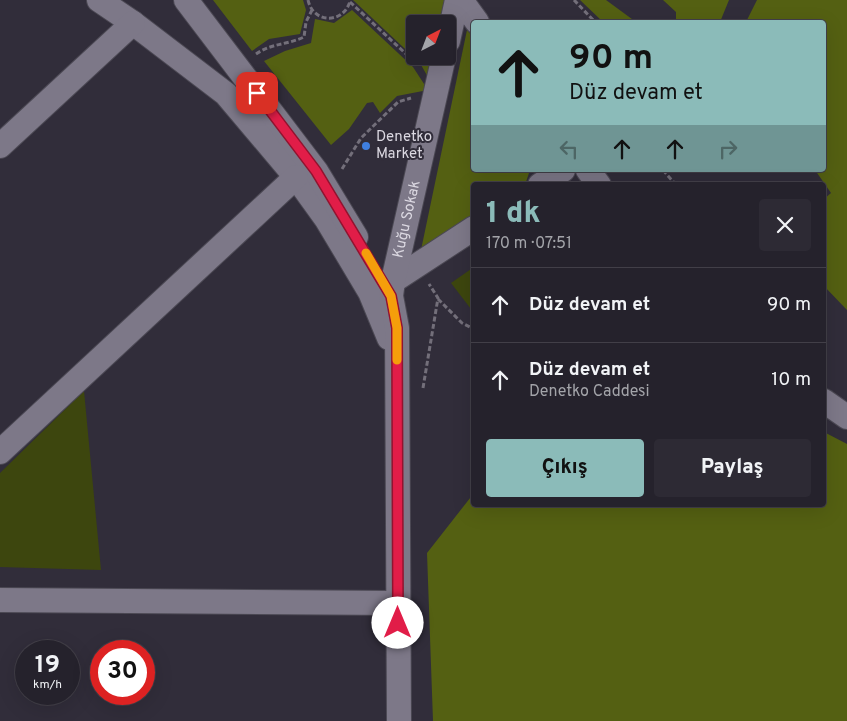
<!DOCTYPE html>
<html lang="tr">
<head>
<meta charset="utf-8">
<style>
	:root { --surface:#25222c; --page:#2d2a34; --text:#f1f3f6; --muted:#a3a4a9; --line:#423f48; --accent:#8bbbb9 }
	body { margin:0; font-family:Overpass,sans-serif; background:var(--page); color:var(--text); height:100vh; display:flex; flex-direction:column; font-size:19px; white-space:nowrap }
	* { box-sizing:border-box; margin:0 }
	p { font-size:16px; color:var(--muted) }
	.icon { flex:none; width:28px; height:28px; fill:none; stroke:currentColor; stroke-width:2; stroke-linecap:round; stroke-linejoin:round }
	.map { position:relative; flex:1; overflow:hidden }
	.details { position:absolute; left:471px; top:182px; width:355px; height:325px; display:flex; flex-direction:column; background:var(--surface); border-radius:5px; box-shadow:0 5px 20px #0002,0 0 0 1px var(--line) }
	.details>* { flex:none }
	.guide { position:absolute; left:471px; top:20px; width:355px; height:152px; border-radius:5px; box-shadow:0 5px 20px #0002,0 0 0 1px var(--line); background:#8bbbb9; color:#111; overflow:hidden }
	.needle { width:32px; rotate:42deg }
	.controls { position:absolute; left:406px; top:15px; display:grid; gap:10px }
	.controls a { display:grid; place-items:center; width:50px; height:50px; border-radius:5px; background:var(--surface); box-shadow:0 5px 20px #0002,0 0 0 1px var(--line); font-size:25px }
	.speed { position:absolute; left:15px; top:640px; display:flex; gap:10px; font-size:25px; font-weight:700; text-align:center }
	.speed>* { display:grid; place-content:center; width:65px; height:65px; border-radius:50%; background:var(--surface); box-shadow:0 5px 20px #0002,0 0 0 1px var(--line); line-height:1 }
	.speed small { font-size:12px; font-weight:400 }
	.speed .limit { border:8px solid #d22; background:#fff; color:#111 }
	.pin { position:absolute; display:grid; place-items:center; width:42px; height:42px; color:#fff; margin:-21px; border-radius:10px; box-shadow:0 2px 8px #0006 }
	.me { position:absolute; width:55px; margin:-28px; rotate:0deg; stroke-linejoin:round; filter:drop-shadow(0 0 4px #0008) }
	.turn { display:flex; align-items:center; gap:18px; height:105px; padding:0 15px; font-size:22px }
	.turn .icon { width:65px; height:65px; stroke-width:2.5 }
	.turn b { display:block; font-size:35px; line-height:42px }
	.lanes { display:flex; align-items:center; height:48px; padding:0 15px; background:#0003; justify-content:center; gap:25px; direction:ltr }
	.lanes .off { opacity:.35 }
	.round { display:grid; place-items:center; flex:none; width:52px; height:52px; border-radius:5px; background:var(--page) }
	.headline { display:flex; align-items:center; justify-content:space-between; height:85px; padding:0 15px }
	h1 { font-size:30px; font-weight:800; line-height:38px; color:var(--accent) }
	.button { display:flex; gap:10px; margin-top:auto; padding:10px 15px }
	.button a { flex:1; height:58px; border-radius:5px; background:var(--accent); color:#111; font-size:20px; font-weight:800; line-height:58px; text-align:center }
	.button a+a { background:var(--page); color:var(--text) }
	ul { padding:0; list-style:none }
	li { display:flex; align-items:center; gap:15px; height:75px; padding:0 15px; border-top:1px solid var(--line) }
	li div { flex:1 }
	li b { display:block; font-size:19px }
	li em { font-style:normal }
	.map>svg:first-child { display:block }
</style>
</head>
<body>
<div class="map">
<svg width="847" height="721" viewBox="0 0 847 721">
	<rect width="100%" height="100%" fill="#312d3a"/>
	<path fill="#3d460e" d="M 474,267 L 474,313 L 451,283 Z
		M 84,391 L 101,570 L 0,567 L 0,473 Z"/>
	<path fill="#546012" d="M 213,0 L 303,0 L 306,10 L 300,34 L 269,39 L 252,51 Z
		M 353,0 L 452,0 L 448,24 L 415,24 L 415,56 L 442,56 L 434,88 L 420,63 Z
		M 580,0 L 606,0 L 636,22 L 603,22 Z
		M 663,0 L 729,0 L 720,22 L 676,22 L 676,12 Z
		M 757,0 L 847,0 L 847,310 L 824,286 L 824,199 L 831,193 L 815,170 L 824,170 L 824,22 L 746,22 Z
		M 352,10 L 413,67 L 428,90 L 397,96 L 380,113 L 373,102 L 367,103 L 349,129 L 331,145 L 264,61 L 285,51 L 311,43 L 315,19 L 334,23 Z
		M 467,30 L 474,38 L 474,170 L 530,170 L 525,185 L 474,185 L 474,218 L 421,250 Z
		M 824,432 L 847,444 L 847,721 L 433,721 L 427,553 L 474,493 L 474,505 L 824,505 Z"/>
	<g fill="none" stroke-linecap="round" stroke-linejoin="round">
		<defs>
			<g id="minor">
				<path d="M 99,0 L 133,23 L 226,94 L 296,177 L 327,220 L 370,292 L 389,338"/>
				<path d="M 186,0 L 316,171 L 356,237"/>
				<path d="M 461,0 L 477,22"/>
				<path d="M 448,41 L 457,0"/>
				<path d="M 0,146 L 133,23"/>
				<path d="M 588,170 L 599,185"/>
				<path d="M 540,185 L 563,170"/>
				<path d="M 393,281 L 474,228"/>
				<path d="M 824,401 L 847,417"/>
				<path d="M 0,452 L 296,177"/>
				<path d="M 0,600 L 398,603"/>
				<path id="s1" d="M 399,721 L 397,328 L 391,296 L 393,281 L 444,56"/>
			</g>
		</defs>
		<use href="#minor" stroke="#4b4853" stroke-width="26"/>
		<path stroke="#736f7a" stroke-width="3" stroke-dasharray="5 2.5" stroke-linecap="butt" d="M 308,0 C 313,24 344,24 350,1
			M 574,0 L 595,22
			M 350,2 L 418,65
			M 256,54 C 272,43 287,45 304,37 L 306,22 L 312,10
			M 342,169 L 361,138 L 398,102 L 411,98
			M 663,170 L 676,185
			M 438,299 L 462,323 L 474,329
			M 423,388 L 438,298 L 429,284"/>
		<use href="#minor" stroke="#7d7888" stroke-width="24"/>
	</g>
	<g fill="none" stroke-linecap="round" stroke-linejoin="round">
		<defs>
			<path id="route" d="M 257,93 L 316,171 L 391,296 L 397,328 L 398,623"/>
		</defs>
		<use href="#route" stroke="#92132f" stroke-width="12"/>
		<use href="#route" stroke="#e11d48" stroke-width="9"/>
		<path stroke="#f59e0b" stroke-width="9" d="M 366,253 L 391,296 L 397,328 L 397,360"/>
	</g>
	<circle fill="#3f7fe0" stroke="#312d3a" stroke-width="2" cx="366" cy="146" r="5"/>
	<g text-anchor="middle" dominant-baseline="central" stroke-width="4" stroke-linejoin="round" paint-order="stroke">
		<g font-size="15" fill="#dbd8e1" stroke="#312d3a" text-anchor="start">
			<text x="376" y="137">Denetko<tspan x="376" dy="17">Market</tspan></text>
		</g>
		<g font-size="15" fill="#dbd8e1" stroke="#312d3a">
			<text stroke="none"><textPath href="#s1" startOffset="504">Kuğu Sokak</textPath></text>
		</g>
	</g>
</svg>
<div class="controls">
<a><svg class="needle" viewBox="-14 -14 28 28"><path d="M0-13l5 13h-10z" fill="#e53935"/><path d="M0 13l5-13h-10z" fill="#a3a4a9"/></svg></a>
</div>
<div class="speed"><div>19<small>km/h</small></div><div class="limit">30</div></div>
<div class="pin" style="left:257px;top:93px;background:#d93025"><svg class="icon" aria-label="arrive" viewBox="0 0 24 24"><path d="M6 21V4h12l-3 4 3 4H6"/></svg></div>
<svg class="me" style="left:398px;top:623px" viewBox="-20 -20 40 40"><circle r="19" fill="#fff"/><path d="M0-13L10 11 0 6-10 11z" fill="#e11d48"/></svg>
<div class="guide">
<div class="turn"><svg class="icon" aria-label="ahead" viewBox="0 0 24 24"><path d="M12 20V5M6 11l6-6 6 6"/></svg><div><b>90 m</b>Düz devam et</div></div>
<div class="lanes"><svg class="icon off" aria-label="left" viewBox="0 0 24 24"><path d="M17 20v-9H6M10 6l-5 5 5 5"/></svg><svg class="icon" aria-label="ahead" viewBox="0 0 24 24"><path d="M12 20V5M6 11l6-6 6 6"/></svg><svg class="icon" aria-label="ahead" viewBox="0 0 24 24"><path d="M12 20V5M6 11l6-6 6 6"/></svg><svg class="icon off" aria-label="right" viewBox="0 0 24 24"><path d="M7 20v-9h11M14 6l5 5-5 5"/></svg></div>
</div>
<section class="details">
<div class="headline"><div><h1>1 dk</h1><p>170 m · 07:51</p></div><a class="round"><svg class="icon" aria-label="close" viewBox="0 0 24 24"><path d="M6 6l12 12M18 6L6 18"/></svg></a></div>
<ul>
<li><svg class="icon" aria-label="ahead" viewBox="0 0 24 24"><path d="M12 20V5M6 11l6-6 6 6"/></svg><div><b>Düz devam et</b></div><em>90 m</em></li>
<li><svg class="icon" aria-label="ahead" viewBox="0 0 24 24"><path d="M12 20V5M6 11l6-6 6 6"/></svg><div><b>Düz devam et</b><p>Denetko Caddesi</p></div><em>10 m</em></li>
</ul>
<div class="button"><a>Çıkış</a><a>Paylaş</a></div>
</section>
</div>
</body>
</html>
